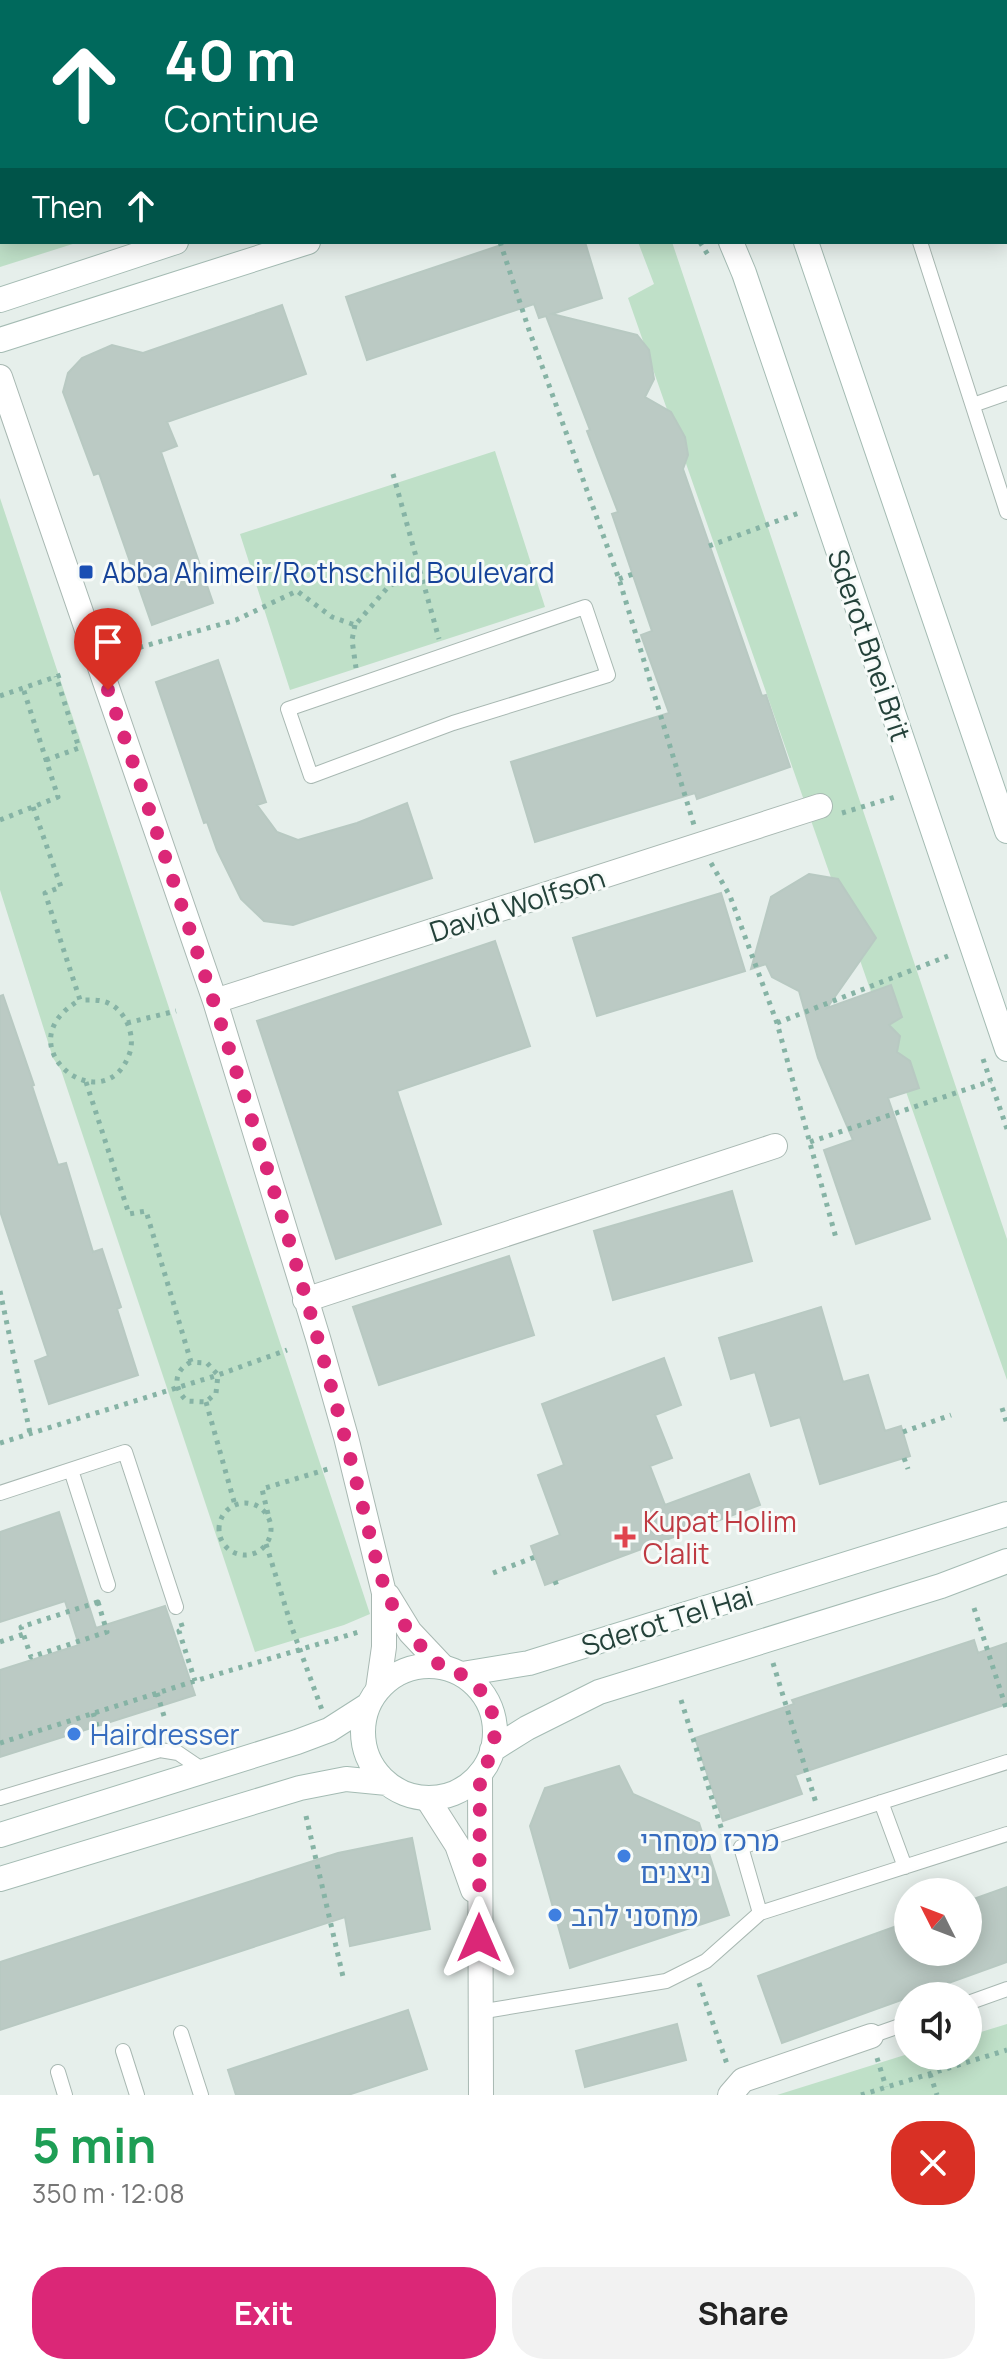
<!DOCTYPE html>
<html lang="en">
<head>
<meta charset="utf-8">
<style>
	:root { --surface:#fff; --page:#f2f2f2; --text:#222; --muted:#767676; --accent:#db2777 }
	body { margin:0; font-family:Manrope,"Noto Sans Hebrew",sans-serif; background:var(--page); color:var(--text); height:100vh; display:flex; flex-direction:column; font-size:30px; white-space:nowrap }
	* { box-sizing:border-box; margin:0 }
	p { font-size:26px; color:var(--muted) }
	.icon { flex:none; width:44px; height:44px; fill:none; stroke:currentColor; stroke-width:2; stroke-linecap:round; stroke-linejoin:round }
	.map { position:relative; height:2095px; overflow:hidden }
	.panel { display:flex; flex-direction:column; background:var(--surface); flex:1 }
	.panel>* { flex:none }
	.hud { position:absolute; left:0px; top:0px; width:1008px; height:244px; box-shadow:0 4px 20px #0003; background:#00695c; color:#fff; overflow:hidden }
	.needle { width:52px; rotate:312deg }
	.fabs { position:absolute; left:894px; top:1878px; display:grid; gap:16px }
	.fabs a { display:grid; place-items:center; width:88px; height:88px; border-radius:50%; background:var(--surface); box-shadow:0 4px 20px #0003; font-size:40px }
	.pin { position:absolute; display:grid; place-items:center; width:68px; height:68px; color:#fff; margin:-82px -34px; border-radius:50% 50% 50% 0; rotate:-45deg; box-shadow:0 0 8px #0007 }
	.pin .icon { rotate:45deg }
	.me { position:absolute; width:88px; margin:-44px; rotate:0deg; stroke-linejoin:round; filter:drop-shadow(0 0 6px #0008) }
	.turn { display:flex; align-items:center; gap:28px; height:168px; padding:0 32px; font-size:36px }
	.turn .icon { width:104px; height:104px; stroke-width:2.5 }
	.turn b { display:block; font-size:56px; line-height:68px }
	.then { display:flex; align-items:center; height:76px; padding:0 32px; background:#0003; gap:16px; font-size:30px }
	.round { display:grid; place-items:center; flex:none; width:84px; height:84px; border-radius:32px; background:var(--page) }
	.head { display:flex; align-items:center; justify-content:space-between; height:136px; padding:0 32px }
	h1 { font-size:48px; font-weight:700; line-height:60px; color:#1e9e55 }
	.primary-button { display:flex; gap:16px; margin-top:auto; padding:16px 32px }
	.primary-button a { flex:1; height:92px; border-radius:32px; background:var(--accent); color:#fff; font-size:32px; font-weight:700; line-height:92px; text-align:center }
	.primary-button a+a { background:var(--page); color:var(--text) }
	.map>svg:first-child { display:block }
</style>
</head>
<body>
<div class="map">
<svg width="1007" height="2095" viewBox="0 0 1007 2095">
	<rect width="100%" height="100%" fill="#e6efeb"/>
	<path fill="#bfe0c8" d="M 0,186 L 2,186 L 2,242 L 79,242 L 0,267 Z
		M 638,242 L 672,242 L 1007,1239 L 1007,1380 L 628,298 L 654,284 Z
		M 495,451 L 545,607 L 290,690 L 240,534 Z
		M 0,498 L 370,1614 L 344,1625 L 255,1652 L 61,1070 L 53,1058 L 0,890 Z
		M 1007,2024 L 1007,2095 L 777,2095 L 908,2054 L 968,2056 L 968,2036 Z"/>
	<path fill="#bbcac4" stroke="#b8c9c2" stroke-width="2" d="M 510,242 L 585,242 L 602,298 L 552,314 L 637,335 L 649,350 L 654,379 L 645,397 L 671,412 L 685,437 L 688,455 L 683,469 L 762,696 L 766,695 L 790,767 L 697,799 L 695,793 L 535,842 L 511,762 L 669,713 L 641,635 L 652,631 L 612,514 L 618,512 L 587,431 L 590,430 L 546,316 L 539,318 L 534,304 L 367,360 L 346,297 Z
		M 282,305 L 306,374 L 167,422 L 177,446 L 161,452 L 213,603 L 152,625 L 99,473 L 94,475 L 63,392 L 68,373 L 82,358 L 112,345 L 143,353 Z
		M 218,660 L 266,802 L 257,805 L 277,832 L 298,840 L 357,823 L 407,803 L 432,878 L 293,925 L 264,921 L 241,899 L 217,850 L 207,822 L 204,823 L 156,682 Z
		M 809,874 L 838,879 L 876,938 L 827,1008 L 891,985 L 902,1017 L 889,1025 L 900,1036 L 897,1052 L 910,1061 L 919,1088 L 888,1098 L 930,1219 L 856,1244 L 824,1150 L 853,1140 L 818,1058 L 799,991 L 772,977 L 766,964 L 751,969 L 771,897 Z
		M 721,893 L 745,971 L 597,1016 L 573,938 Z
		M 495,941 L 530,1046 L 397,1091 L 441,1224 L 336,1259 L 257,1021 Z
		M 3,995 L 34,1085 L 32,1086 L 58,1165 L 66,1163 L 93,1252 L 102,1249 L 121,1307 L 117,1309 L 138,1375 L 49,1404 L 35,1361 L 48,1356 L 0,1211 L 0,996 Z
		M 732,1191 L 752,1261 L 613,1300 L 594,1231 Z
		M 509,1256 L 534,1335 L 379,1385 L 353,1307 Z
		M 821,1307 L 843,1382 L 868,1375 L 885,1431 L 901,1426 L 910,1456 L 820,1484 L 800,1417 L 771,1426 L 755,1372 L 731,1379 L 719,1338 Z
		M 664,1358 L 681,1405 L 655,1415 L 672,1458 L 650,1466 L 665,1505 L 749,1474 L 760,1505 L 545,1585 L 531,1546 L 560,1535 L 538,1475 L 564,1465 L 542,1404 Z
		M 59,1512 L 96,1628 L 165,1606 L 195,1695 L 0,1757 L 0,1670 L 79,1645 L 65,1601 L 0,1622 L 0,1532 Z
		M 974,1640 L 978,1653 L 1007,1643 L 1007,1704 L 795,1775 L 802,1794 L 723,1821 L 695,1738 L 794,1704 L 792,1700 Z
		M 619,1766 L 633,1794 L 699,1823 L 729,1915 L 570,1968 L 530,1826 L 545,1788 Z
		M 412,1838 L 430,1929 L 350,1946 L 345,1917 L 0,2030 L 0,1962 L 338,1853 Z
		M 1007,1887 L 1007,1962 L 782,2043 L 758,1976 L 908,1922 L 908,1952 L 968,1952 L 968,1901 Z
		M 408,2010 L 427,2069 L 348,2095 L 236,2095 L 228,2070 Z
		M 677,2024 L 686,2060 L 585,2087 L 576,2051 Z"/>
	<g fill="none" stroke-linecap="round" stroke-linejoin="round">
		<defs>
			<path id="lane" d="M 56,0 L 57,2
				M 219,0 L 219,2
				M 115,2 L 121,0
				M 920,242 L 1007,512
				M 973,405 L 1007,393
				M 585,607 L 608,675 L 453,723 L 311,776 L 288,709 Z
				M 71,1470 L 108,1585
				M 0,1493 L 125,1452 L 176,1607
				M 0,1798 L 160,1750 L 178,1753 L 206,1772
				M 881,1802 L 905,1867
				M 760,1913 L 741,1847 L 1007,1762
				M 968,2003 L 1007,1989
				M 479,2012 L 666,1981 L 706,1961 L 760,1913 L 1007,1834
				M 181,2033 L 201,2095
				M 871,2036 L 908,2023
				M 123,2051 L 137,2095
				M 58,2072 L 65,2095"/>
			<path id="street" d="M 0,377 L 215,1001 L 318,1338 L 346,1437 L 384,1593 L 384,1647 L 378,1689
				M 215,1001 L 820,806
				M 305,1300 L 775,1146
				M 388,1596 L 410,1632 L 443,1667
				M 480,1774 L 481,2095
				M 427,1798 L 457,1845 L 473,1890
				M 730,2095 L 743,2080 L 871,2036"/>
			<path id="secondary" d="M 652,0 L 652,2
				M 742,0 L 754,2
				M 698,2 L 710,0
				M 944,2 L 950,0
				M 1006,9 L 1007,8
				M 731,242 L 744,273 L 1007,1049
				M 806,242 L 1007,831
				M 0,300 L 176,242
				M 0,340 L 308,242
				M363 1732a66 66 0 1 1 132 0a66 66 0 1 1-132 0Z
				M 462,1674 L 529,1663 L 1007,1514
				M 492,1750 L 527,1728 L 599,1692 L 941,1586 L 1007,1561
				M 0,1835 L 297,1742 L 329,1730 L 368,1705
				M 0,1879 L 300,1788 L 346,1779 L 387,1783"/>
		</defs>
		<use href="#lane" stroke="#a8b8b2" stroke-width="16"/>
		<use href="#street" stroke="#a8b8b2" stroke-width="26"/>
		<use href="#secondary" stroke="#a4bbb3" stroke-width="26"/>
		<path stroke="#86b3a5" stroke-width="5" stroke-dasharray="4 6" stroke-linecap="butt" d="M 617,0 L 617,2
			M 785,0 L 788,2
			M 1006,168 L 1006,171
			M 500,242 L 529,330 L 619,579 L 694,825
			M 700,242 L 708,255
			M 393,474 L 439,639
			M 709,546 L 799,513
			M 619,579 L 633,574
			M 355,625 L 352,640 L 356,668
			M 120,653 L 236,620 L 297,591 L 332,617 L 355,625 L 389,586 L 420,571
			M 0,696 L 64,674
			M 46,760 L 79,748 L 56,676
			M 33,807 L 61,887 L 45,893 L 80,1000 C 90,1000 101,999 110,1004 C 126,1012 135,1035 130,1052 C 106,1126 0,1045 80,1000
			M 842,813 L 895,797
			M 0,820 L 58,797 L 23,688
			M 711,863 L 730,896 L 777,1023 L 836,1238
			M 127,1023 L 176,1011
			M 777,1023 L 948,956
			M 983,1059 L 1007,1129
			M 86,1082 L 129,1214 L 146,1211 L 191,1362 L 207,1363 L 218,1375 L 216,1393 L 206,1402 L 187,1401 C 173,1388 173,1371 191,1362
			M 810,1142 L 991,1081
			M 0,1291 L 30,1433
			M 206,1402 L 235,1505
			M 1002,1408 L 1007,1424
			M 903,1432 L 951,1415
			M 0,1443 L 218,1375 L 287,1350
			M 904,1458 L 908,1469
			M219 1529a26 26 0 1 1 52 0a26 26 0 1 1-52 0Z
			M 268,1514 L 262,1489 L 328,1469
			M 266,1544 L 292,1628 L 322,1710
			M 493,1573 L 535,1557
			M 555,1581 L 558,1589
			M 98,1602 L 107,1632 L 31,1657 L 21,1627 Z
			M 974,1608 L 1007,1711
			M 181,1623 L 183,1629 L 179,1631 L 195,1681
			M 0,1642 L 24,1634
			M 773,1663 L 816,1803
			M 157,1693 L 164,1716
			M 681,1700 L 725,1840
			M 93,1713 L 100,1736
			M 0,1743 L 195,1681 L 362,1631
			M 306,1816 L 344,1981
			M 699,1983 L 727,2064
			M 877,2058 L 886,2087
			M 930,2074 L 937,2095
			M 861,2095 L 1007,2050"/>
		<use href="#lane" stroke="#fff" stroke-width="14"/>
		<use href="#street" stroke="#fff" stroke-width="24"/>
		<use href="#secondary" stroke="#fff" stroke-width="24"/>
	</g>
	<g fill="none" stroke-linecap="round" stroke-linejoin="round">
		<path stroke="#db2777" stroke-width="14" stroke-dasharray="0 25.2" d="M 108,690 C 203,966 298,1244 368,1528 C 377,1562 383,1595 404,1624 C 414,1638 426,1654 440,1665 C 448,1670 459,1672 467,1678 C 499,1700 503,1745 480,1774 L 479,1938"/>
	</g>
	<rect fill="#1a4fb4" stroke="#f7fbf9" stroke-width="3" x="78" y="564" width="16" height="16" rx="4"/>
	<path fill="#e0444e" stroke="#f7fbf9" stroke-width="3" d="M621 1525h8v8h8v8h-8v8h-8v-8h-8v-8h8z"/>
	<g fill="#3f7fe0" stroke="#f7fbf9" stroke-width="3">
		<circle cx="74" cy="1734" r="8"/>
		<circle cx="624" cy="1856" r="8"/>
		<circle cx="555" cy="1915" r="8"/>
	</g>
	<g text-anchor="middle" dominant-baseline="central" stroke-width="6" stroke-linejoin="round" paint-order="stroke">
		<g font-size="28" fill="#164399" stroke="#f7fbf9" text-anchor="start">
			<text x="102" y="572">Abba Ahimeir/Rothschild Boulevard</text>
		</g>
		<g font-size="28" fill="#24423a" stroke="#f7fbf9">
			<text transform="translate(870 645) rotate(71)">Sderot Bnei Brit</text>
			<text transform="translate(517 904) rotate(-18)">David Wolfson</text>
			<text transform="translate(667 1620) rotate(-17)">Sderot Tel Hai</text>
		</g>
		<g font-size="28" fill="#be3a42" stroke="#f7fbf9" text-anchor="start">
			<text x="643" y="1521">Kupat Holim<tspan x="643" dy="32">Clalit</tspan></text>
		</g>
		<g font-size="28" fill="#366cbe" stroke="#f7fbf9" text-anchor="start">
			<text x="90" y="1734">Hairdresser</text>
			<text x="640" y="1840">מרכז מסחרי<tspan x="640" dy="32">ניצנים</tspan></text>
			<text x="571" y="1915">מחסני להב</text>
		</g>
	</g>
</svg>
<div class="fabs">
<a><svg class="needle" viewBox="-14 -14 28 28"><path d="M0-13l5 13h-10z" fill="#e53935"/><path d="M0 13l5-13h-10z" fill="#767676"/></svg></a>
<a><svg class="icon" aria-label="sound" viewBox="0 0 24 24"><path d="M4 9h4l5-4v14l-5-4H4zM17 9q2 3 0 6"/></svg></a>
</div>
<div class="pin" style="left:108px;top:690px;background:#d93025"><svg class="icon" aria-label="arrive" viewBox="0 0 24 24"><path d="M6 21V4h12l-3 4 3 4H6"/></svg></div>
<svg class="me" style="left:479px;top:1938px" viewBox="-20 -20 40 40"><path d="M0-17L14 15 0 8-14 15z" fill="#db2777" stroke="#fff" stroke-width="4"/></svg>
<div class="hud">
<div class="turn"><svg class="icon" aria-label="ahead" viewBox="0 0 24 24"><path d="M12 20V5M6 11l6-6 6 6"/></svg><div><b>40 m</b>Continue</div></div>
<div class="then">Then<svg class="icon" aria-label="ahead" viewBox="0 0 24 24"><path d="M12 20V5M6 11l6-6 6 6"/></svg></div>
</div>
</div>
<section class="panel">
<div class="head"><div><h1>5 min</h1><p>350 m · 12:08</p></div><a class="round" style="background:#d93025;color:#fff"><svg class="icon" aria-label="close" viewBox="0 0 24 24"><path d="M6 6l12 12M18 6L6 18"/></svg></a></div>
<div class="primary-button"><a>Exit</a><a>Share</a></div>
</section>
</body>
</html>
